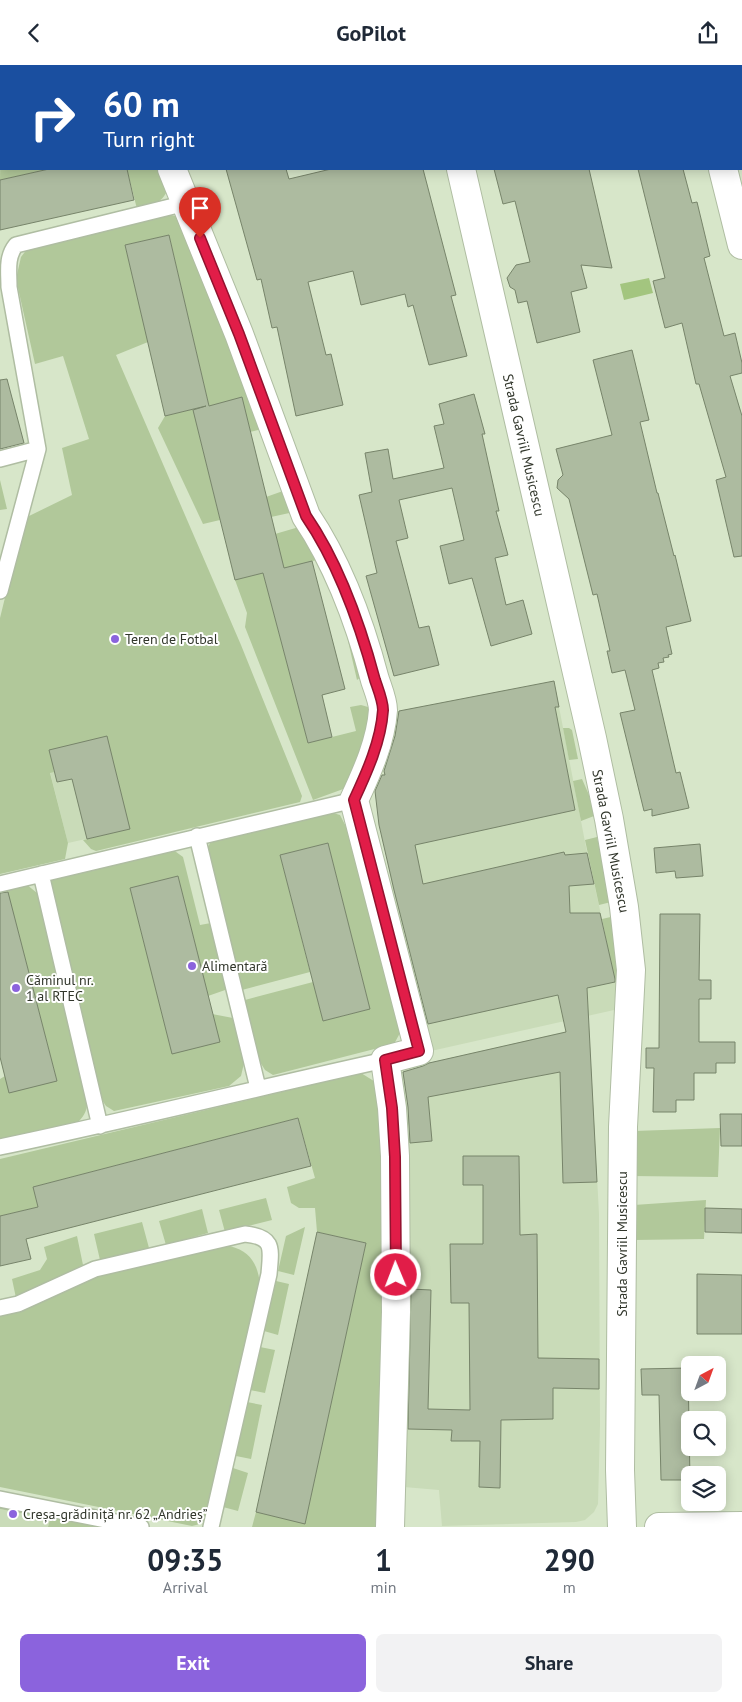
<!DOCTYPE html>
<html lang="en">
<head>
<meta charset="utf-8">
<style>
	:root { --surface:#fff; --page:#f2f2f3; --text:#1f2937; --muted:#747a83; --accent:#8b63dd }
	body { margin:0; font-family:"PT Sans",sans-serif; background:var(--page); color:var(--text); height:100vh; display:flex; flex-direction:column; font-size:19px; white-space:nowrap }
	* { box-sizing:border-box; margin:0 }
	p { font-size:16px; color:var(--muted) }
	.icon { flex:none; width:28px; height:28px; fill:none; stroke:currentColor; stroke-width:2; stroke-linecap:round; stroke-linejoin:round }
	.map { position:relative; height:1462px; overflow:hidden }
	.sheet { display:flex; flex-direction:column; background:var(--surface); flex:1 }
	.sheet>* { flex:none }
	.hud { position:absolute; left:0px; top:0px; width:742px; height:105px; box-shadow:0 2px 12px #0003; background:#1a4fa0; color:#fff; overflow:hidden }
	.needle { width:32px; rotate:41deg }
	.buttons { position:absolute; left:681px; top:1291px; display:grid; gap:10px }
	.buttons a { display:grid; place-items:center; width:45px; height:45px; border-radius:8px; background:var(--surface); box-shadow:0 2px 12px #0003; font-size:25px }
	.pin { position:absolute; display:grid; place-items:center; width:42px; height:42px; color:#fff; margin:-51px -21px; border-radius:50% 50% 50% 0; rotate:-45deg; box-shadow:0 0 5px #0007 }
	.pin .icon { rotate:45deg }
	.me { position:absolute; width:55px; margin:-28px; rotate:359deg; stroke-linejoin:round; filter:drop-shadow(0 0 4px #0008) }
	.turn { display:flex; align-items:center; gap:18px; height:105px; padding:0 20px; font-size:22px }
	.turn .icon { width:65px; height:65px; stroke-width:2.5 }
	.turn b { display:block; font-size:35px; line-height:42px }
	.eta { display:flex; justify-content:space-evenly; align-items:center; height:85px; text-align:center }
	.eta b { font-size:30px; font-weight:800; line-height:35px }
	.cta { display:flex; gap:10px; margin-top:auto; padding:10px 20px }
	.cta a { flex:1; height:58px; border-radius:8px; background:var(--accent); color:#fff; font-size:20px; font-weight:800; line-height:58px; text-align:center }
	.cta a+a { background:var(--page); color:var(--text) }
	header { display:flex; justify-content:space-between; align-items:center; height:65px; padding:0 20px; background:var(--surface); font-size:22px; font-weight:800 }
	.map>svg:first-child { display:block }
</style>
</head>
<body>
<header><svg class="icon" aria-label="back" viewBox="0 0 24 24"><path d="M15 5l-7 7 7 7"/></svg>GoPilot<svg class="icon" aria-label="share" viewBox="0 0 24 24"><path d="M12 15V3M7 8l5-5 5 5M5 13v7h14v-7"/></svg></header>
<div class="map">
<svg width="742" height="1462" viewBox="0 0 742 1462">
	<rect width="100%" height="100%" fill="#d7e6c9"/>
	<path fill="#c9dbb8" d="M 554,616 L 586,782 L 616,917 L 614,945 L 431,986 L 393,826 L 380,760 L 373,712 L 384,709 L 381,691 L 392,681 L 394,673 L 389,648 Z
		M 49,685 L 130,764 L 68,778 L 50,707 L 54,707 Z
		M 589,961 L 599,1149 L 600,1360 L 598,1439 L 594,1447 L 585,1455 L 576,1457 L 442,1461 L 439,1425 L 404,1422 L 404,1078 L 402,1004 Z
		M 0,1444 L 50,1454 L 48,1462 L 0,1462 Z"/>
	<path fill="#b1c89a" d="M 1,47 L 1,104 L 49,104 L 0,115 Z
		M 127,104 L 161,104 L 169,123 C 160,140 154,140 137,144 Z
		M 169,150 L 176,151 L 181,156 L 262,364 L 250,367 L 242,333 L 209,341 L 169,170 L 125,180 L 148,277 L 116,290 L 241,580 L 302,731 L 300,737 L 96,786 L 91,784 L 83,775 L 129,764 L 50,685 L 54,707 L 50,708 L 68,778 L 65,794 L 0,809 L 0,553 L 15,492 L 27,452 L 72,430 L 62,383 L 89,374 L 63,291 L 35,299 L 16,214 L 21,192 L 27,184 Z
		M 193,344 L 220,455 L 203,459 L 158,363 L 165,351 Z
		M 0,415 L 7,444 L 0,445 Z
		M 283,426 L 294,447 L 271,452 L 266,432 Z
		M 299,462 L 321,494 L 284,503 L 275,469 Z
		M 263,508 L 308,678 L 356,666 L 350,642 L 361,640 L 368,642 L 371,672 L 346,723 L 313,735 L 245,562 L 247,548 L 235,515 Z
		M 343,554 L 367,607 L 357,615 Z
		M 563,663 L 569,663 L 572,665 L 578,694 L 569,695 Z
		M 582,714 L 589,730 L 594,751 L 581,756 L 573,716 Z
		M 327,748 L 333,748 L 340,750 L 363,795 L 400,968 L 394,979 L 273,1010 L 265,1005 L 260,997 L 245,935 L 313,917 L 323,956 L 370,944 L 328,778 L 280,790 L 310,907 L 242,925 L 207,784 L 210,778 L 216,774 Z
		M 597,772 L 611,837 L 599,840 L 585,775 Z
		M 172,784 L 183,792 L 200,860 L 211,858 L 228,924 L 208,931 L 178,811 L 130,823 L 172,988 L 219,977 L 212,949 L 233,953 L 244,998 L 241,1011 L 229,1021 L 114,1046 L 106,1041 L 100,1032 L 49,822 L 51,814 Z
		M 26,819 L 37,828 L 86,1023 C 88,1037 89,1047 78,1057 L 0,1074 L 0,1014 L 5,1011 L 57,1016 L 14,851 L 0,854 L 0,825 Z
		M 615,851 L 621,895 L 615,918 L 602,854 Z
		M 361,1008 L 377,1018 L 384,1033 L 381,1462 L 252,1462 L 256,1447 L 305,1458 L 366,1178 L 317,1167 L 315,1143 L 299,1143 L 291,1138 L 287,1122 L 315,1113 L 298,1053 L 33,1122 L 38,1142 L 0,1151 L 0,1094 Z
		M 720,1063 L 718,1112 L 631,1111 L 634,1066 Z
		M 266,1133 L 272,1155 L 225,1167 L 219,1145 Z
		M 706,1135 L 704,1174 L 634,1175 L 634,1140 Z
		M 202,1144 L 208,1168 L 166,1180 L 159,1156 Z
		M 142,1157 L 149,1183 L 100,1195 L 94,1169 Z
		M 305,1162 L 294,1210 L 278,1206 L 286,1171 Z
		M 77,1171 L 83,1200 L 16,1233 L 12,1214 L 40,1205 L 47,1194 L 44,1182 Z
		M 230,1181 C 255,1188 259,1204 261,1228 L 206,1453 L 200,1459 L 192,1461 L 0,1422 L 0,1249 L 91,1210 L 217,1182 Z
		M 276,1216 L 289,1219 L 278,1270 L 264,1266 Z
		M 260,1282 L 275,1285 L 265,1328 L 250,1325 Z
		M 247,1337 L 262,1340 L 251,1394 L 236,1391 Z
		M 233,1403 L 248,1408 L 238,1446 L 223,1442 Z
		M 0,1437 L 117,1462 L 48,1462 L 50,1454 L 0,1444 Z"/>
	<path fill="#a3c57f" d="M 649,213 L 653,228 L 624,235 L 620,219 Z"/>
	<path fill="#adbba0" stroke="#77846a" d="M 49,104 L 127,104 L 134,135 L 0,165 L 0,115 Z
		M 226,104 L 286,104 L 289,114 L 331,104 L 423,104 L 456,230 L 451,231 L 467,291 L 429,300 L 413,240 L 408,242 L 405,229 L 361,240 L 353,206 L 308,217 L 326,290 L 331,289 L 343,340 L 296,351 L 277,262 L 272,263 L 261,214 L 257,215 Z
		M 494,104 L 589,104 L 612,203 L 581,200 L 587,223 L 571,227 L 580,267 L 537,278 L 527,236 L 518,238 L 515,225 L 510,222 L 507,213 L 516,200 L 530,197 L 515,136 L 503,139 Z
		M 638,104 L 683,104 L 692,138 L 697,137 L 710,191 L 704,193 L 724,271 L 735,268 L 742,298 L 742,308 L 730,311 L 742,351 L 742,491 L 734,492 L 716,415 L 726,412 L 699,319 L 696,319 L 682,258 L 665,263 L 653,216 L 665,213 Z
		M 169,170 L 209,341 L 242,332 L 284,503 L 312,496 L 345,624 L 322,630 L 332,672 L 308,678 L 263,508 L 235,515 L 193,345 L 206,341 L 165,351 L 125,180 Z
		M 632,285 L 649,355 L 640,357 L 657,428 L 658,428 L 674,491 L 675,490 L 691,556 L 666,562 L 672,589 L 668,590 L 669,592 L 663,593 L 664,597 L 658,598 L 659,603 L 652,605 L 676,708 L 680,707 L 689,743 L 652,751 L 652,744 L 644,746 L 620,648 L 635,645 L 625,605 L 612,608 L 607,586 L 610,586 L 597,529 L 593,530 L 569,434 L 557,423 L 558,415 L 563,410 L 556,384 L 612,370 L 593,295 Z
		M 7,314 L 24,378 L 0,384 L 0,315 Z
		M 474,329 L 485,369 L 482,369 L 499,446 L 496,446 L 508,490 L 495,493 L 506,540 L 523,535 L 532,569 L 491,581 L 472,513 L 449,519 L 440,481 L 464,475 L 452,423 L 399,435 L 408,473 L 396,476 L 419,563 L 429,561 L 439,600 L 394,611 L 366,511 L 377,508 L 359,430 L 372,427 L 365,388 L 388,384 L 393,414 L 444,403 L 434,361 L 444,359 L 439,339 Z
		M 554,616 L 559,642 L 555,642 L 575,745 L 415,780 L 423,819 L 564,787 L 565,790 L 587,788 L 594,819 L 569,821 L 570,848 L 600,848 L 615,914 L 615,917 L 587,923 L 597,1117 L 563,1118 L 560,1007 L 428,1032 L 432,1076 L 410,1078 L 408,1042 L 403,1007 L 423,1001 L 429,998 L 566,967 L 558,930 L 428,959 L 394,825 L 379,760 L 375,726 L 382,710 L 385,710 L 384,706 L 395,671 L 399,646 Z
		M 107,671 L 130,764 L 87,774 L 72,714 L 57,717 L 49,685 Z
		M 328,778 L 370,944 L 323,956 L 280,790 Z
		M 700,779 L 703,811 L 676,813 L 675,806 L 656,808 L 654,783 Z
		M 178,811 L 220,977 L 172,989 L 130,823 Z
		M 8,827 L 57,1016 L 9,1028 L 0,992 L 0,828 Z
		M 660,849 L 700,849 L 699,915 L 711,915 L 711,934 L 699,934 L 699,977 L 735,977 L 735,998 L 716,998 L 716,1008 L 694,1008 L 694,1035 L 676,1035 L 676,1047 L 653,1047 L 654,1003 L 646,1003 L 646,983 L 659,983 Z
		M 720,1049 L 742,1049 L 742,1081 L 721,1081 Z
		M 298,1053 L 311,1101 L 26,1174 L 31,1194 L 0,1201 L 0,1151 L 38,1142 L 33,1122 Z
		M 463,1091 L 519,1091 L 520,1170 L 537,1169 L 538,1293 L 599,1294 L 599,1324 L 553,1323 L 553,1354 L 501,1355 L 500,1423 L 479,1422 L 480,1376 L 451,1376 L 452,1365 L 408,1364 L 411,1224 L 431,1225 L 428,1344 L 470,1345 L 469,1238 L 451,1238 L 450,1179 L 483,1179 L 483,1120 L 463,1120 Z
		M 705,1143 L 742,1144 L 742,1168 L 705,1167 Z
		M 317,1167 L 366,1178 L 305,1459 L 256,1447 Z
		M 697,1209 L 742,1210 L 742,1269 L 697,1269 Z
		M 688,1303 L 690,1415 L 661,1415 L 659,1330 L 642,1330 L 641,1304 Z"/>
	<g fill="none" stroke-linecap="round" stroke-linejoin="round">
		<defs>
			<path id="service" d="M 0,394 L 38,384
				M 0,526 L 38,384 L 9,222 C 9,207 6,192 16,180 L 186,138
				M 197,771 L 258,1023
				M 41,809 L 100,1061
				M 0,819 L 354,735
				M 0,1082 C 129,1055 257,1023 385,995
				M 0,1243 L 18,1239 L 95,1204 L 245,1169 C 275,1172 271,1184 269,1209 L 211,1462
				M 0,1434 L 141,1462"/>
			<path id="minor" d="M 127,0 L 127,1
				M 438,0 L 438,1
				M 697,0 L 697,1
				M 172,104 L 239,269 L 306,451 C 339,500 360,558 375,615 C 378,624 383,636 383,645 C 381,676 367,707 354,735 L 419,986 L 385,995 L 392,1043 L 395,1091 L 396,1247 L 390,1462
				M 461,104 L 592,673 L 609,754 L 624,842 L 631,905 L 623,1062 L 620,1405 L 622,1462
				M 723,104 L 742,180
				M 659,1462 L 742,1461"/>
			<path id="primary" d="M 57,1 L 62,0
				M 0,17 L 1,16"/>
		</defs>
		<use href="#service" stroke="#afbda2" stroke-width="18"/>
		<use href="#minor" stroke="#afbda2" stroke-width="30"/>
		<use href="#primary" stroke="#fff" stroke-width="30"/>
		<use href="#service" stroke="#fff" stroke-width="15"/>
		<use href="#minor" stroke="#fff" stroke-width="28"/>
		<use href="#primary" stroke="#c0afe9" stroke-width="28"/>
	</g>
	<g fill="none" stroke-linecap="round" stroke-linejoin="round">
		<defs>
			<path id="route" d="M 200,173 L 239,269 L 306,451 C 339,499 360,559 375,615 C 378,624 383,636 383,645 C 381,676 367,707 354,735 L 419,986 L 385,995 L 392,1043 L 395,1092 L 396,1210"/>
		</defs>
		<use href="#route" stroke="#92132f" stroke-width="12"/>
		<use href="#route" stroke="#e11d48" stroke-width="9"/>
	</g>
	<g fill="#8b63dd" stroke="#fff" stroke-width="2">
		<circle cx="115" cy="574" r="5"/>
		<circle cx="192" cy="901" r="5"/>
		<circle cx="16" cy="923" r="5"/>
		<circle cx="13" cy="1449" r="5"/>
	</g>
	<g text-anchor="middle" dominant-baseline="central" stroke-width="4" stroke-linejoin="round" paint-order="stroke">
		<g font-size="14" fill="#31362b" stroke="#fff">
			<text transform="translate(524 380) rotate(77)">Strada Gavriil Musicescu</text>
			<text transform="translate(611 776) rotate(79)">Strada Gavriil Musicescu</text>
			<text transform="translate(622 1179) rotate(-90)">Strada Gavriil Musicescu</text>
		</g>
		<g font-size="14" fill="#31362b" stroke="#fff" text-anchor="start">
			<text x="125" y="574">Teren de Fotbal</text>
			<text x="202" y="901">Alimentară</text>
			<text x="26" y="915">Căminul nr.<tspan x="26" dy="16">1 al RTEC</tspan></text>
			<text x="23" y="1449">Creșa-grădiniță nr. 62 „Andrieș”</text>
		</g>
	</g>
</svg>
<div class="buttons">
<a><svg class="needle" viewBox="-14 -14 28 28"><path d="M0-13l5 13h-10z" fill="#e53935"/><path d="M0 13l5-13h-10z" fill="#747a83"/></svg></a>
<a><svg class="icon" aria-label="search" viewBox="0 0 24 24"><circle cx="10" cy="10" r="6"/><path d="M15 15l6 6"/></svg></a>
<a><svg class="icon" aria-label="layers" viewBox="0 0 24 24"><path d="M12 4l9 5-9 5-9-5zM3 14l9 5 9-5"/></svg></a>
</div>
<div class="pin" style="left:200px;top:173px;background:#d93025"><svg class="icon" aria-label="arrive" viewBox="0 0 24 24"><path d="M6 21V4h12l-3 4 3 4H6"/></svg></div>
<svg class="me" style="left:396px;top:1210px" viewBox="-20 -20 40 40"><circle r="17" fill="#e11d48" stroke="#fff" stroke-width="3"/><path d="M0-11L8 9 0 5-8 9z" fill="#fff"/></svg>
<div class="hud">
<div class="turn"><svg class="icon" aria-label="right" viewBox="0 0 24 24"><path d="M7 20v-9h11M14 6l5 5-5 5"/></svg><div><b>60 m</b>Turn right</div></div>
</div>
</div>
<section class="sheet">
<div class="eta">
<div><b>09:35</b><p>Arrival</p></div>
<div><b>1</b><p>min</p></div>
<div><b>290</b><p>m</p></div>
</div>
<div class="cta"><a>Exit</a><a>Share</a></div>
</section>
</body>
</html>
